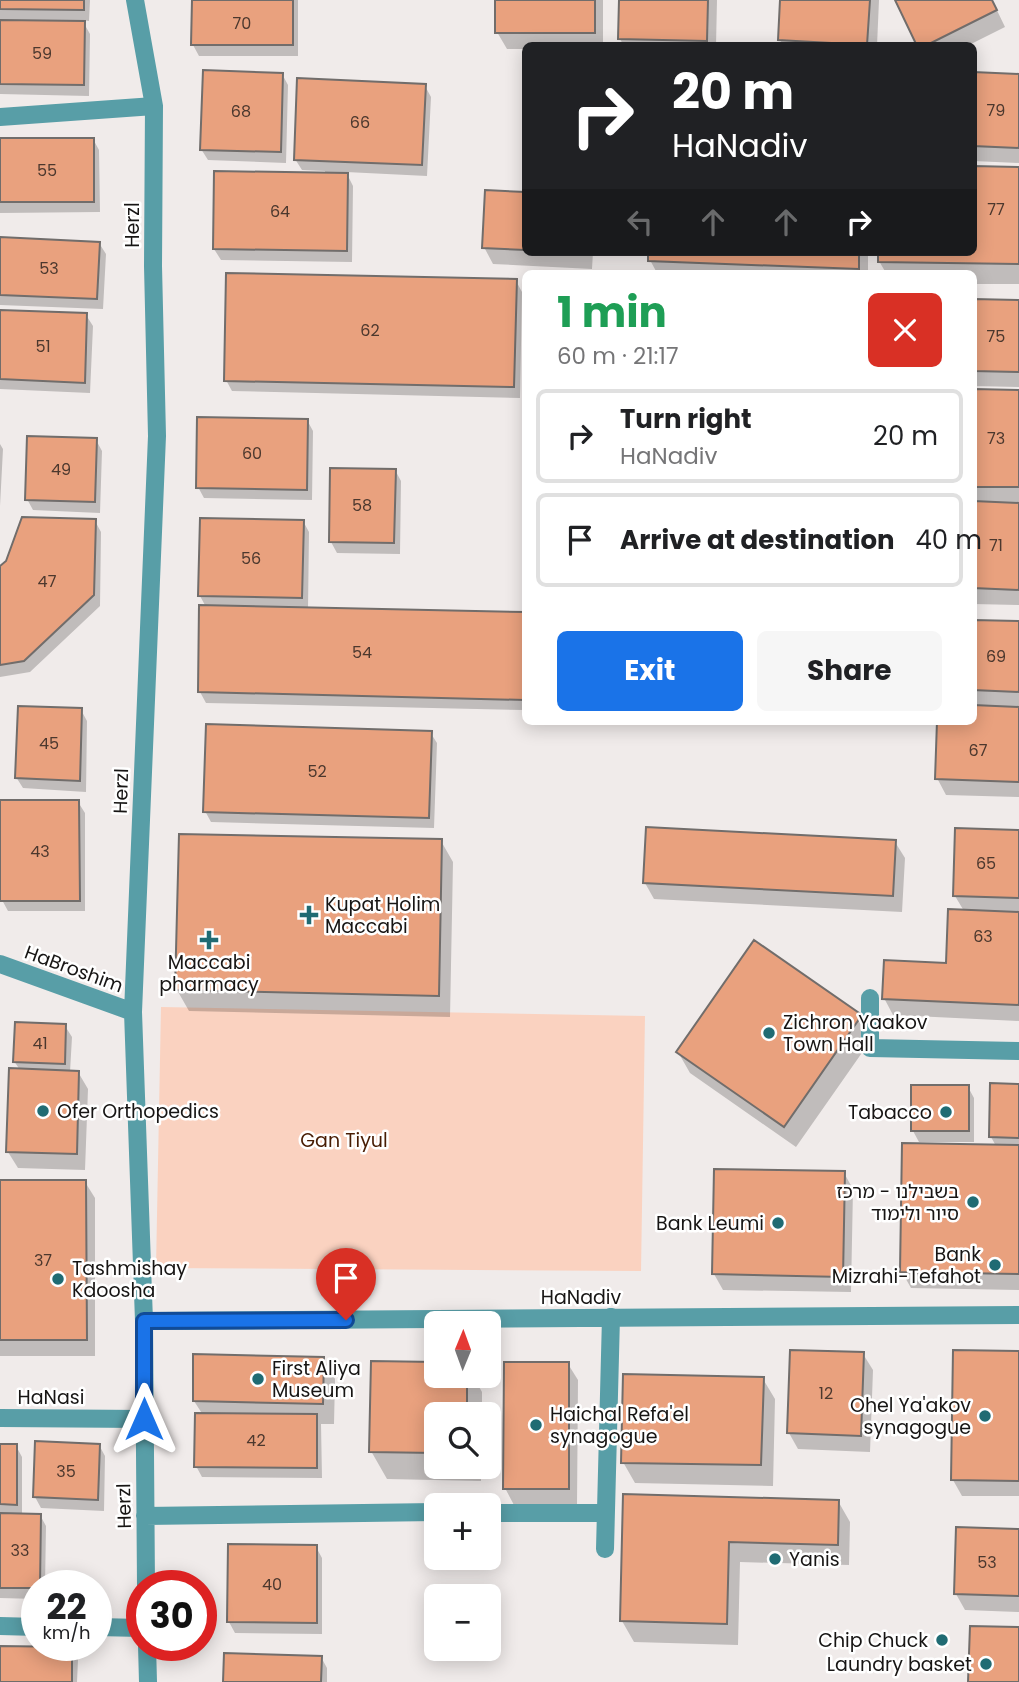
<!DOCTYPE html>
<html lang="en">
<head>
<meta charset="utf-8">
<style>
	:root { --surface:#fff; --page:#f6f6f6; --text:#202124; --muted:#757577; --line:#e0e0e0; --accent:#1a73e8 }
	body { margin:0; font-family:Poppins,"Noto Sans Hebrew",sans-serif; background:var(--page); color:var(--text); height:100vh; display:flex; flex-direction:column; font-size:26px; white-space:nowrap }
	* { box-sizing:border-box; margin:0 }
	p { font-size:23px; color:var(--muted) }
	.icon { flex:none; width:38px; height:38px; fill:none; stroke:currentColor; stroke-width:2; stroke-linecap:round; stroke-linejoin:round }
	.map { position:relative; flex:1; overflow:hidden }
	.drawer { position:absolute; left:522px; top:270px; width:455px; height:455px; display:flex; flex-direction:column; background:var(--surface); border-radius:10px; box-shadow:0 4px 18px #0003 }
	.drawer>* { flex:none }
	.hud { position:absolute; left:522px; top:42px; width:455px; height:214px; border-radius:10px; box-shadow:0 4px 18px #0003; background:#202124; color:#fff; overflow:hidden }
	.needle { width:46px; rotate:1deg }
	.controls { position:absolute; left:424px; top:1311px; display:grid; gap:14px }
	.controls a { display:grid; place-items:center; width:77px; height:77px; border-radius:10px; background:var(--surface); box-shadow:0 4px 18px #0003; font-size:35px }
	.speed { position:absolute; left:21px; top:1570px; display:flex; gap:14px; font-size:35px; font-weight:700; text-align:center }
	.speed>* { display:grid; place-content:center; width:91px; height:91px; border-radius:50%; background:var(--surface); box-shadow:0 4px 18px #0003; line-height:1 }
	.speed small { font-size:18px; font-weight:400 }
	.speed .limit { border:10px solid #d22; background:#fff; color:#111 }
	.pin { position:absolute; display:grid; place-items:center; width:60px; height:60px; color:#fff; margin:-72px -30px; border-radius:50% 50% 50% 0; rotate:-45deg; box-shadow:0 0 7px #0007 }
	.pin .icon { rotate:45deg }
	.me { position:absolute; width:77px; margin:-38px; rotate:0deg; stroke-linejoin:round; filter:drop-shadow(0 0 5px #0008) }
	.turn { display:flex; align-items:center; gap:24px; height:147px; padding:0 35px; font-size:32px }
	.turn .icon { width:91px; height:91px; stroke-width:2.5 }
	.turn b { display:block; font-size:49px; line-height:60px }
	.lanes { display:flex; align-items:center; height:66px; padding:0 35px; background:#0003; justify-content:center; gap:35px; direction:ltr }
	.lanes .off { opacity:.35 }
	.round { display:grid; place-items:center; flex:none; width:74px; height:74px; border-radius:10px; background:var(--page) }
	.head { display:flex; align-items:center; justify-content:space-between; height:119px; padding:0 35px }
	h1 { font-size:42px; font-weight:700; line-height:52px; color:#1e9e55 }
	.action { display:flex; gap:14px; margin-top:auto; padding:14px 35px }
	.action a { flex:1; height:80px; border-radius:10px; background:var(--accent); color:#fff; font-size:28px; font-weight:700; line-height:80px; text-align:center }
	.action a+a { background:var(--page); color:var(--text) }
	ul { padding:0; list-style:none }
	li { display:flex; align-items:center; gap:21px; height:94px; margin:0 14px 10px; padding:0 21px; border:4px solid var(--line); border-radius:10px }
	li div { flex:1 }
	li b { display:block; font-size:26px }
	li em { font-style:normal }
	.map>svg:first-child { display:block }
</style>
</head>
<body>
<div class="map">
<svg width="1019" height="1682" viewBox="0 0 1019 1682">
	<rect width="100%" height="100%" fill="#f0ebea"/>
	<path fill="#fad2c0" d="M 161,1007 L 645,1016 L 641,1271 L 156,1268 Z"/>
	<path fill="#0003" d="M 0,0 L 90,0 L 89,21 L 82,20 L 90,34 L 89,96 L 0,94 Z
		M 193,0 L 298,0 L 298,56 L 199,56 L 193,45 Z
		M 497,0 L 603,0 L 603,46 L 525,46 L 525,49 L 507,49 L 497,32 Z
		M 620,0 L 717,0 L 716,46 L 624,46 L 620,39 Z
		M 782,0 L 879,0 L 877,46 L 783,46 L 780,40 Z
		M 897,0 L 992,0 L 1005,27 L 967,46 L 919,46 Z
		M 282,74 L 288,85 L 286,163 L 208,160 L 201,149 Z
		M 973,74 L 1019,76 L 1019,163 L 973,161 Z
		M 425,86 L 431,97 L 427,176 L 346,172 L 353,186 L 352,262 L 221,260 L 214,249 L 325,174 L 325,171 L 302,170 L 295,159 Z
		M 93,139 L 99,150 L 100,212 L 0,213 L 0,140 Z
		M 973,168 L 1019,169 L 1019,284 L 973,284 L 973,273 L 886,273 L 879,261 L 880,252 L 973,252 Z
		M 525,194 L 525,252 L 593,252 L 592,269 L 493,264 L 484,247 Z
		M 0,239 L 99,243 L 106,254 L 103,309 L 0,305 Z
		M 650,252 L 868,252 L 868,273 L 657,273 L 650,260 Z
		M 516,281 L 522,292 L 520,398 L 232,391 L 226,380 Z
		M 973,301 L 1019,302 L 1019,387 L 973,386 Z
		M 0,312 L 86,315 L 93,326 L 90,393 L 0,389 Z
		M 973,391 L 1019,392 L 1019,605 L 973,604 Z
		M 307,420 L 313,431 L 312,500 L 204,498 L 198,487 Z
		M 96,440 L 102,451 L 100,513 L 33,510 L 27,499 Z
		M 0,444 L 3,449 L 0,506 Z
		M 395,470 L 401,481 L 400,554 L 337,553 L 331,542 Z
		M 95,521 L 101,532 L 100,606 L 30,672 L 0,677 L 0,568 Z
		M 303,521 L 309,532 L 308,609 L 525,614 L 525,710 L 206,703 L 200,692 L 206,607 L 200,596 Z
		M 973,621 L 1019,623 L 1019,797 L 946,795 L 937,778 L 939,721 L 973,721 Z
		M 81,710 L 87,721 L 86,792 L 23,788 L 16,777 Z
		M 430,732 L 437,743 L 434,828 L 211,822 L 205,811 Z
		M 78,802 L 85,813 L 85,911 L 8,911 L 2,900 Z
		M 1019,832 L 1019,1021 L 893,1015 L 884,998 L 948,964 L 964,911 L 955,896 Z
		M 441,841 L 453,862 L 450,1017 L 189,1011 L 177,990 Z
		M 895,842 L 905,858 L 902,912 L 654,899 L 645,883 Z
		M 755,943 L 861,1016 L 873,1037 L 796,1147 L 690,1073 L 678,1052 Z
		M 65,1026 L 72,1037 L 70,1072 L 78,1072 L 88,1089 L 85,1170 L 18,1168 L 8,1152 L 20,1070 L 14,1061 Z
		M 1019,1085 L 1019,1290 L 911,1288 L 902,1272 L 996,1146 L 991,1137 Z
		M 968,1087 L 974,1098 L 974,1142 L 919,1142 L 913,1131 Z
		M 844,1173 L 853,1189 L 851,1292 L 723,1290 L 714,1274 Z
		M 0,1182 L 85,1182 L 95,1198 L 95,1356 L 0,1356 Z
		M 1019,1353 L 1019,1496 L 962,1496 L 953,1480 Z
		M 863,1354 L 873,1370 L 870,1452 L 798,1449 L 789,1433 Z
		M 323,1358 L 335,1379 L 334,1424 L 321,1424 L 322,1478 L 202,1477 L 196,1466 L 203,1415 L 194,1401 Z
		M 568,1364 L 578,1380 L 577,1505 L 514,1505 L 505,1488 Z
		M 436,1376 L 473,1376 L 482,1392 L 482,1414 L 436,1414 L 436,1466 L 481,1466 L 481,1481 L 387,1479 L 371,1451 Z
		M 763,1379 L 775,1399 L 773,1486 L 635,1483 L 623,1462 Z
		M 99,1445 L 105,1456 L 104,1511 L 41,1508 L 35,1497 Z
		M 0,1446 L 16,1446 L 22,1457 L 22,1515 L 40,1515 L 46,1526 L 45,1586 L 37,1586 L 37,1599 L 0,1598 Z
		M 625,1496 L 838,1501 L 850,1522 L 849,1565 L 740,1562 L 738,1645 L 634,1642 L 622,1621 Z
		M 1019,1531 L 1019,1612 L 965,1610 L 956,1594 Z
		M 316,1547 L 322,1558 L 322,1634 L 235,1633 L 229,1622 Z
		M 0,1648 L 71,1649 L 78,1660 L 77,1682 L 0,1682 Z
		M 321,1657 L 327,1668 L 327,1682 L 225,1682 Z"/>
	<path fill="#e9a17e" stroke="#716d6b" stroke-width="2" d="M 0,0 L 84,0 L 84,10 L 0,9 Z
		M 192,0 L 293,0 L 293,45 L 191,45 Z
		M 495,0 L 595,0 L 595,33 L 495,33 Z
		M 619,0 L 708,0 L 707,41 L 618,39 Z
		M 780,0 L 870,0 L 867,45 L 778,40 Z
		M 895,0 L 992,0 L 997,10 L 925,46 L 917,46 Z
		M 0,20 L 85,21 L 84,85 L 0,84 Z
		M 203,70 L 283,73 L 281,152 L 200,150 Z
		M 973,72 L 1019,74 L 1019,148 L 973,146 Z
		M 297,78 L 426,84 L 422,165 L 294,160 Z
		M 0,138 L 94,138 L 94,202 L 0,202 Z
		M 973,166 L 1019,167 L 1019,264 L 878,262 L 878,252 L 973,252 Z
		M 214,171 L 348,173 L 347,251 L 213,249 Z
		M 485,190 L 525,192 L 525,250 L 482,248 Z
		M 0,237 L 100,242 L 97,299 L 0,295 Z
		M 648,252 L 859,252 L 859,269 L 648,261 Z
		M 226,273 L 517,279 L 514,387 L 224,381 Z
		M 973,299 L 1019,300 L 1019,372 L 973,371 Z
		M 0,310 L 87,313 L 85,383 L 0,379 Z
		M 973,389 L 1019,390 L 1019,487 L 973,487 Z
		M 197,417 L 308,419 L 307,490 L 196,488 Z
		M 27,436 L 97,438 L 95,502 L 25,500 Z
		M 330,468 L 396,469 L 394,543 L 329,542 Z
		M 973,501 L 1019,503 L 1019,590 L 973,588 Z
		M 22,517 L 96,519 L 94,595 L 24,661 L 0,665 L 0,566 L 6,561 Z
		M 200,518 L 304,520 L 302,598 L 198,596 Z
		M 199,605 L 525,612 L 525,700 L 198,692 Z
		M 973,620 L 1019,621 L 1019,692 L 973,690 Z
		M 973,705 L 1019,707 L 1019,782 L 935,779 L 937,721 L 973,721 Z
		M 18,706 L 82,708 L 80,781 L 15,778 Z
		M 206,724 L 432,731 L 429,818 L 203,812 Z
		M 0,800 L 79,800 L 80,901 L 0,901 Z
		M 646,827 L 896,840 L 893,896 L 643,883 Z
		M 955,828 L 1019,830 L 1019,898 L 953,896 Z
		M 179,834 L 442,839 L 439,996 L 175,990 Z
		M 948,909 L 1019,912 L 1019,1005 L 882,999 L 884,960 L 946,963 Z
		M 754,940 L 862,1015 L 784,1127 L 676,1052 Z
		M 15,1022 L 66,1024 L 65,1064 L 13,1062 Z
		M 9,1068 L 79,1071 L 77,1154 L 6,1152 Z
		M 990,1083 L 1019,1084 L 1019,1138 L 989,1137 Z
		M 911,1085 L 969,1085 L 969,1131 L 911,1131 Z
		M 902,1143 L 1019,1145 L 1019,1274 L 900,1272 Z
		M 714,1169 L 845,1171 L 843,1277 L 712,1274 Z
		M 0,1180 L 86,1180 L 87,1340 L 0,1340 Z
		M 790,1350 L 864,1352 L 861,1436 L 787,1433 Z
		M 953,1350 L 1019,1351 L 1019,1481 L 951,1480 Z
		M 193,1354 L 324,1357 L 323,1404 L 193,1401 Z
		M 371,1361 L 436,1362 L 436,1376 L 467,1376 L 467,1414 L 436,1414 L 436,1453 L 369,1452 Z
		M 504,1362 L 569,1362 L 569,1489 L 503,1489 Z
		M 623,1374 L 764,1377 L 761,1465 L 621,1463 Z
		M 195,1413 L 317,1414 L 317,1468 L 194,1467 Z
		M 35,1441 L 100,1444 L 98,1500 L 33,1497 Z
		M 0,1444 L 17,1444 L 17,1505 L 0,1504 Z
		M 623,1494 L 839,1500 L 838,1545 L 729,1542 L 727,1624 L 620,1621 Z
		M 0,1513 L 41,1514 L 40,1586 L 37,1586 L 37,1588 L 0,1588 Z
		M 956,1527 L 1019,1529 L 1019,1596 L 954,1594 Z
		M 228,1544 L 317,1545 L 317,1623 L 227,1622 Z
		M 970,1626 L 1019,1627 L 1019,1682 L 968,1682 Z
		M 0,1646 L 72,1647 L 72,1682 L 0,1682 Z
		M 224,1653 L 322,1656 L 321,1682 L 223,1682 Z"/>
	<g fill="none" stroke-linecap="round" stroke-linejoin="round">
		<path stroke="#589ea7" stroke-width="18" d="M 135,0 L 154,106 L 153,266 L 157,436 L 133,1012 L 144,1321 L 146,1586
			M 0,117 L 154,106
			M 0,964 L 133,1012
			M 870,998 L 870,1048 L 1019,1051
			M 144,1321 L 1019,1315
			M 0,1418 L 144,1419
			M 488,1513 L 605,1513
			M 145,1516 L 436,1512
			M 605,1549 L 611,1317
			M 0,1626 L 37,1627
			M 96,1627 L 142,1628
			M 147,1645 L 148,1682"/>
	</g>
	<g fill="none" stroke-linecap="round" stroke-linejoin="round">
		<defs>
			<path id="route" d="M 144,1419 L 144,1321 L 346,1320"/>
		</defs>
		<use href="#route" stroke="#114b97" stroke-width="18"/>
		<use href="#route" stroke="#1a73e8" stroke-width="12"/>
	</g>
	<g fill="#206b73" stroke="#fff" stroke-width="2.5">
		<path d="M305.5 904.5h7v7h7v7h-7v7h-7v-7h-7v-7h7z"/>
		<path d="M205.5 929.5h7v7h7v7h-7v7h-7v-7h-7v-7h7z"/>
		<circle cx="769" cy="1033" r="7"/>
		<circle cx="43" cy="1111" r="7"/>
		<circle cx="946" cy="1112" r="7"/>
		<circle cx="973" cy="1202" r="7"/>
		<circle cx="778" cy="1223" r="7"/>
		<circle cx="995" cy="1265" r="7"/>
		<circle cx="58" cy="1279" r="7"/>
		<circle cx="258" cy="1379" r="7"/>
		<circle cx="985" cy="1416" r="7"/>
		<circle cx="536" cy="1425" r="7"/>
		<circle cx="775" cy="1559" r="7"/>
		<circle cx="942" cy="1640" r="7"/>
		<circle cx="986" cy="1664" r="7"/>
	</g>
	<g text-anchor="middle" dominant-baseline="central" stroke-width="5" stroke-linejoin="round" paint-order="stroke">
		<g font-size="16" fill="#4c382e">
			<text x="242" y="23">70</text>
			<text x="42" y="53">59</text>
			<text x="996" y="110">79</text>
			<text x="241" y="111">68</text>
			<text x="360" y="122">66</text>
			<text x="47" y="170">55</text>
			<text x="996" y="209">77</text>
			<text x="280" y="211">64</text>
			<text x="49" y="268">53</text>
			<text x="370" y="330">62</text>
			<text x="996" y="336">75</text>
			<text x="43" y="346">51</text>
			<text x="996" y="438">73</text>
			<text x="252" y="453">60</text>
			<text x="61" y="469">49</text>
			<text x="362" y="505">58</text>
			<text x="996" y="545">71</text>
			<text x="251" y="558">56</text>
			<text x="47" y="581">47</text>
			<text x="362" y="652">54</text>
			<text x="996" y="656">69</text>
			<text x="49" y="743">45</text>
			<text x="978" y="750">67</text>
			<text x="317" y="771">52</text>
			<text x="40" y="851">43</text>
			<text x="986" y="863">65</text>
			<text x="983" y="936">63</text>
			<text x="40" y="1043">41</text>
			<text x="43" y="1260">37</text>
			<text x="826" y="1393">12</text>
			<text x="256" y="1440">42</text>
			<text x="66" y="1471">35</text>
			<text x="20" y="1550">33</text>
			<text x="987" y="1562">53</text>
			<text x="272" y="1584">40</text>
		</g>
		<g font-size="19" fill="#171514" stroke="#fff">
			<text transform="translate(132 225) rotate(-90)">Herzl</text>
			<text transform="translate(121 791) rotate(-88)">Herzl</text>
			<text transform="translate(74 969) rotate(20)">HaBroshim</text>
			<text x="581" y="1297">HaNadiv</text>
			<text x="51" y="1397">HaNasi</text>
			<text transform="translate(124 1506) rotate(-91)">Herzl</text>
		</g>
		<g font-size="19" fill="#171514" stroke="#fff" text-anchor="start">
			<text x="325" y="904">Kupat Holim<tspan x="325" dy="22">Maccabi</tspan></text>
			<text x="209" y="962" text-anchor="middle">Maccabi<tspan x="209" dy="22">pharmacy</tspan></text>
			<text x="783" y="1022">Zichron Yaakov<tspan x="783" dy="22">Town Hall</tspan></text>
			<text x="57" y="1111">Ofer Orthopedics</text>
			<text x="932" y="1112" text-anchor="end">Tabacco</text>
			<text x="959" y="1191" text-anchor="end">בשבילנו - מרכז<tspan x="959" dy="22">סיור ולימוד</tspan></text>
			<text x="764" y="1223" text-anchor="end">Bank Leumi</text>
			<text x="981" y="1254" text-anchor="end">Bank<tspan x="981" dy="22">Mizrahi-Tefahot</tspan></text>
			<text x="72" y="1268">Tashmishay<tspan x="72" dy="22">Kdoosha</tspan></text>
			<text x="272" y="1368">First Aliya<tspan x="272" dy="22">Museum</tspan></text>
			<text x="971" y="1405" text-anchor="end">Ohel Ya'akov<tspan x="971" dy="22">synagogue</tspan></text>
			<text x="550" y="1414">Haichal Refa'el<tspan x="550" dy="22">synagogue</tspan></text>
			<text x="789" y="1559">Yanis</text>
			<text x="928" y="1640" text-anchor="end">Chip Chuck</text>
			<text x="972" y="1664" text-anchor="end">Laundry basket</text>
		</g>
		<g font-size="19" fill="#481c03" stroke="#fff">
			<text x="344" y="1140">Gan Tiyul</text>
		</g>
	</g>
</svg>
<div class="controls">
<a><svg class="needle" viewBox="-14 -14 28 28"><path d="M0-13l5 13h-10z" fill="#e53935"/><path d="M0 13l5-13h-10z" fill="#757577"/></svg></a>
<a><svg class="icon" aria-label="search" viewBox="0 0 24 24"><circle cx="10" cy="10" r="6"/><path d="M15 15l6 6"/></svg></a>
<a>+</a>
<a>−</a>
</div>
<div class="speed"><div>22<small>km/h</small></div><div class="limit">30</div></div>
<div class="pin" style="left:346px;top:1320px;background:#d93025"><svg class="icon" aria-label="arrive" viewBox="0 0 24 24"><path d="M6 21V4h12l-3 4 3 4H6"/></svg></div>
<svg class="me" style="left:144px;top:1419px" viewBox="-20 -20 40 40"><path d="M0-17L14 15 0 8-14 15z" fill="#1a73e8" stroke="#fff" stroke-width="4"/></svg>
<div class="hud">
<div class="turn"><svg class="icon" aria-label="right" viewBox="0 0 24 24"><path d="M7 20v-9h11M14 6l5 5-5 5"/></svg><div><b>20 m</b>HaNadiv</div></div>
<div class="lanes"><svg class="icon off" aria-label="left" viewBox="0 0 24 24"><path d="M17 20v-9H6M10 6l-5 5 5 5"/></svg><svg class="icon off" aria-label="ahead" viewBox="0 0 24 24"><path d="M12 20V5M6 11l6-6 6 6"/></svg><svg class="icon off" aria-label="ahead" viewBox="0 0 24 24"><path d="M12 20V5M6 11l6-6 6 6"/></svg><svg class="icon" aria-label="right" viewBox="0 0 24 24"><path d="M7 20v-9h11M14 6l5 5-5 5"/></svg></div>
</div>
<section class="drawer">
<div class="head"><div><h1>1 min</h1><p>60 m · 21:17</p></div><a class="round" style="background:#d93025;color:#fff"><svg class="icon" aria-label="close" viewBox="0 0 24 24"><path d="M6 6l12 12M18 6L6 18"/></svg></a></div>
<ul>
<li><svg class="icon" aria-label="right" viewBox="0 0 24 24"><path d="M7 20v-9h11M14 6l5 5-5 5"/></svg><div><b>Turn right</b><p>HaNadiv</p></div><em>20 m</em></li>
<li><svg class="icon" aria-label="arrive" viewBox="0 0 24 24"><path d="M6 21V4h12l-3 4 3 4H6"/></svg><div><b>Arrive at destination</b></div><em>40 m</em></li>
</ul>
<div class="action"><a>Exit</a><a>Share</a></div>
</section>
</div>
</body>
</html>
